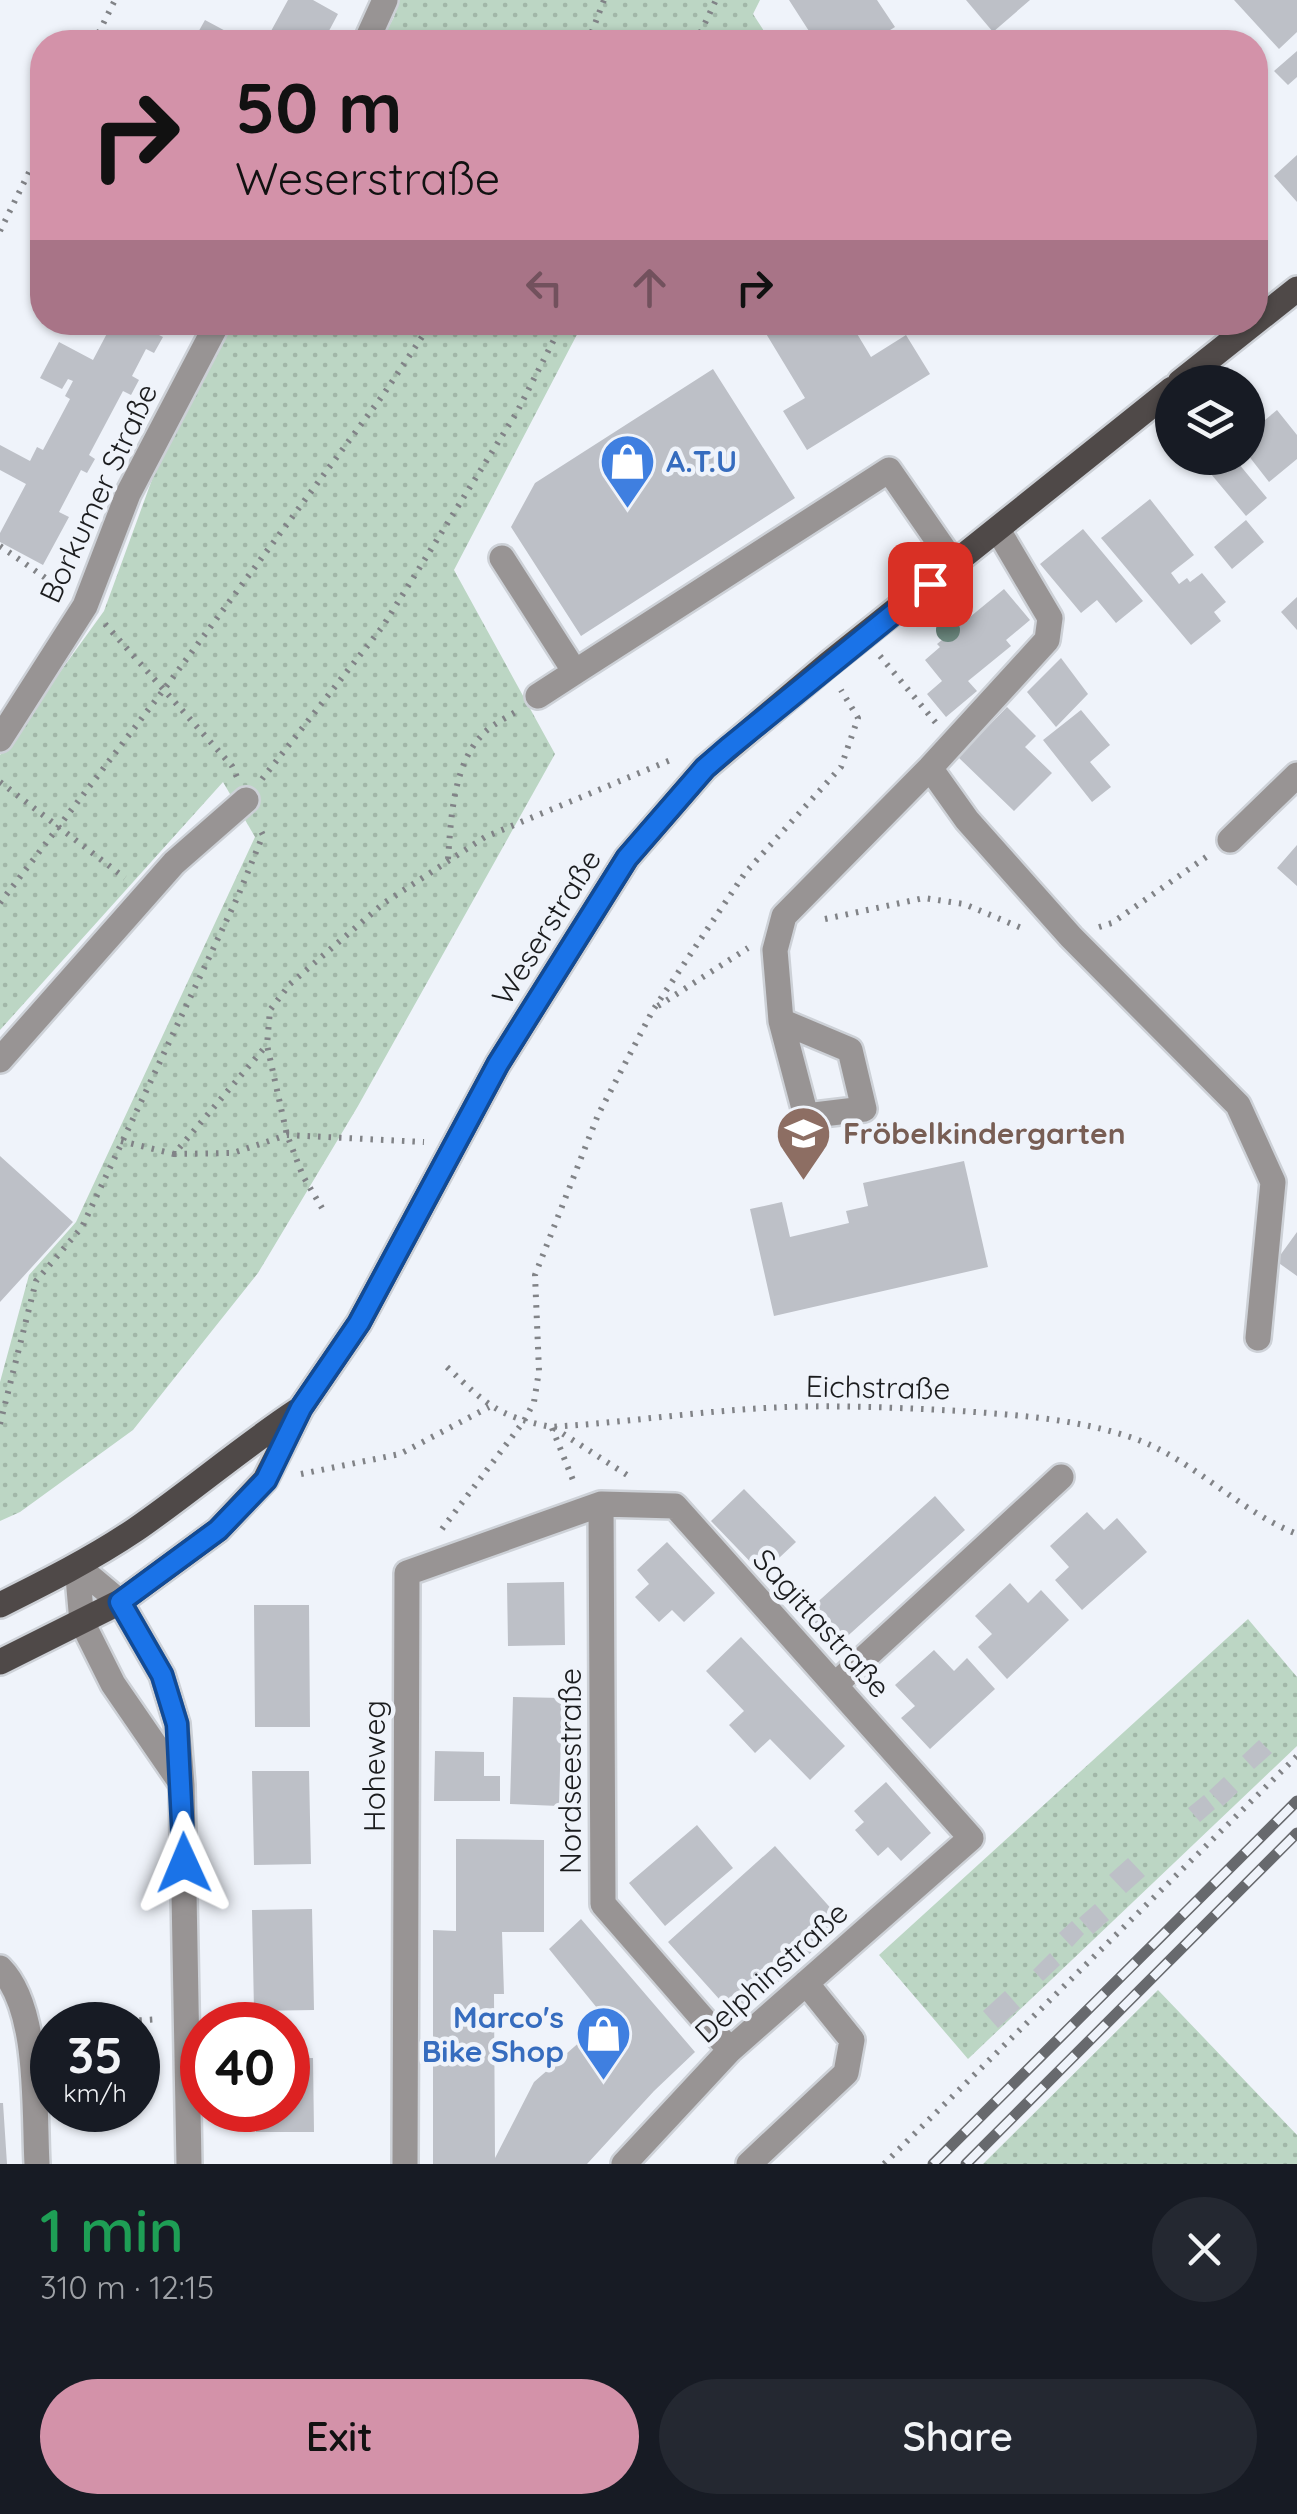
<!DOCTYPE html>
<html lang="en">
<head>
<meta charset="utf-8">
<style>
	:root { --surface:#171b24; --page:#242831; --text:#f1f3f6; --muted:#9ea1a6; --accent:#d392a9 }
	body { margin:0; font-family:Quicksand,sans-serif; background:var(--page); color:var(--text); height:100vh; display:flex; flex-direction:column; font-size:38px; white-space:nowrap }
	* { box-sizing:border-box; margin:0 }
	p { font-size:32px; color:var(--muted) }
	.icon { flex:none; width:55px; height:55px; fill:none; stroke:currentColor; stroke-width:2; stroke-linecap:round; stroke-linejoin:round }
	.map { position:relative; height:2164px; overflow:hidden }
	.drawer { display:flex; flex-direction:column; background:var(--surface); flex:1 }
	.drawer>* { flex:none }
	.top-card { position:absolute; left:30px; top:30px; width:1238px; height:305px; border-radius:40px; box-shadow:0 2px 8px #0004; background:#d392a9; color:#111; overflow:hidden }
	.fabs { position:absolute; left:1155px; top:365px; display:grid; gap:20px }
	.fabs a { display:grid; place-items:center; width:110px; height:110px; border-radius:50%; background:var(--surface); box-shadow:0 2px 8px #0004; font-size:50px }
	.speed { position:absolute; left:30px; top:2002px; display:flex; gap:20px; font-size:50px; font-weight:700; text-align:center }
	.speed>* { display:grid; place-content:center; width:130px; height:130px; border-radius:50%; background:var(--surface); box-shadow:0 2px 8px #0004; line-height:1 }
	.speed small { font-size:25px; font-weight:400 }
	.speed .limit { border:15px solid #d22; background:#fff; color:#111 }
	.pin { position:absolute; display:grid; place-items:center; width:85px; height:85px; color:#fff; margin:-42px; border-radius:20px; box-shadow:0 5px 15px #0006 }
	.me { position:absolute; width:110px; margin:-55px; rotate:359deg; stroke-linejoin:round; filter:drop-shadow(0 0 8px #0008) }
	.turn { display:flex; align-items:center; gap:35px; height:210px; padding:0 40px; font-size:45px }
	.turn .icon { width:130px; height:130px; stroke-width:2.5 }
	.turn b { display:block; font-size:70px; line-height:85px }
	.lanes { display:flex; align-items:center; height:95px; padding:0 40px; background:#0003; justify-content:center; gap:50px; direction:ltr }
	.lanes .off { opacity:.35 }
	.round { display:grid; place-items:center; flex:none; width:105px; height:105px; border-radius:52px; background:var(--page) }
	.overview { display:flex; align-items:center; justify-content:space-between; height:170px; padding:0 40px }
	h1 { font-size:60px; font-weight:600; line-height:75px; color:#1e9e55 }
	.button { display:flex; gap:20px; margin-top:auto; padding:20px 40px }
	.button a { flex:1; height:115px; border-radius:60px; background:var(--accent); color:#111; font-size:40px; font-weight:600; line-height:115px; text-align:center }
	.button a+a { background:var(--page); color:var(--text) }
	.map>svg:first-child { display:block }
</style>
</head>
<body>
<div class="map">
<svg width="1297" height="2164" viewBox="0 0 1297 2164">
	<defs>
		<pattern id="green-dots" width="8" height="8" patternUnits="userSpaceOnUse" patternTransform="scale(2.5)"><rect width="8" height="8" fill="#bcd6c4"/><path d="M2 2h.1M6 6h.1" fill="none" stroke="#a1b7a8" stroke-width="1.8" stroke-linecap="round"/></pattern>
	</defs>
	<rect width="100%" height="100%" fill="#eff3fa"/>
	<path fill="url(#green-dots)" d="M 398,0 L 760,0 L 753,14 L 771,42 L 380,42 L 394,17 Z
		M 232,323 L 583,323 L 454,570 L 555,754 L 358,1106 L 258,1273 L 133,1430 L 20,1512 L 0,1521 L 0,1382 L 29,1275 L 76,1222 L 255,837 L 223,782 L 0,1030 L 0,755 L 104,611 L 161,455 Z
		M 1248,1619 L 1297,1677 L 1297,1746 L 968,2059 L 879,1955 Z
		M 1158,1990 L 1297,2135 L 1297,2164 L 983,2164 Z"/>
	<path fill="#bdc0c7" d="M 288,0 L 313,0 L 338,14 L 323,42 L 265,42 Z
		M 789,0 L 877,0 L 895,27 L 871,42 L 816,42 Z
		M 966,0 L 1030,0 L 993,32 Z
		M 1234,0 L 1297,0 L 1297,32 L 1279,49 Z
		M 205,20 L 246,42 L 188,42 L 193,34 L 196,36 Z
		M 1297,51 L 1297,77 L 1288,85 L 1274,71 Z
		M 1297,155 L 1297,202 L 1274,176 Z
		M 113,322 L 161,322 L 155,333 L 163,337 L 154,353 L 146,349 L 132,376 L 139,380 L 131,395 L 123,391 L 89,455 L 95,459 L 87,473 L 81,470 L 59,512 L 69,517 L 43,565 L 0,542 L 0,533 L 26,484 L 0,470 L 0,445 L 30,461 L 37,447 L 43,450 L 70,399 L 65,396 L 73,381 L 68,379 L 62,389 L 40,378 L 59,342 L 93,360 Z
		M 759,322 L 850,322 L 871,357 L 906,335 L 930,374 L 807,450 L 783,411 L 805,398 Z
		M 713,369 L 795,498 L 581,636 L 511,527 L 535,483 Z
		M 1277,410 L 1297,435 L 1297,459 L 1269,482 L 1248,455 L 1248,434 Z
		M 1206,458 L 1234,458 L 1267,498 L 1246,516 L 1201,462 Z
		M 1150,499 L 1194,555 L 1171,573 L 1179,584 L 1187,578 L 1190,582 L 1202,573 L 1226,602 L 1214,612 L 1221,621 L 1191,645 L 1101,538 Z
		M 1246,520 L 1264,542 L 1232,569 L 1214,547 Z
		M 1083,529 L 1143,601 L 1116,623 L 1097,600 L 1081,613 L 1040,564 Z
		M 1004,589 L 1030,620 L 1006,640 L 1011,646 L 968,681 L 977,691 L 946,717 L 927,694 L 942,681 L 925,660 L 940,647 L 937,644 Z
		M 1297,597 L 1297,630 L 1281,612 Z
		M 1061,658 L 1088,694 L 1056,727 L 1027,692 Z
		M 1007,707 L 1036,736 L 1025,747 L 1052,773 L 1014,811 L 958,757 Z
		M 1081,710 L 1110,745 L 1090,762 L 1111,787 L 1092,802 L 1043,740 Z
		M 1297,845 L 1297,886 L 1277,868 Z
		M 0,1156 L 73,1222 L 0,1302 Z
		M 964,1161 L 988,1267 L 774,1316 L 750,1209 L 782,1202 L 790,1237 L 849,1223 L 846,1211 L 868,1206 L 863,1183 Z
		M 1297,1232 L 1297,1276 L 1276,1261 Z
		M 744,1489 L 796,1542 L 762,1574 L 711,1521 Z
		M 935,1496 L 965,1530 L 831,1651 L 801,1617 Z
		M 1087,1512 L 1104,1530 L 1117,1518 L 1147,1552 L 1082,1610 L 1055,1580 L 1069,1567 L 1050,1546 Z
		M 667,1542 L 715,1593 L 684,1622 L 672,1610 L 659,1622 L 635,1597 L 649,1584 L 637,1570 Z
		M 564,1582 L 565,1645 L 508,1646 L 507,1583 Z
		M 1010,1583 L 1028,1603 L 1041,1590 L 1069,1620 L 1007,1679 L 978,1647 L 992,1634 L 975,1616 Z
		M 254,1605 L 309,1605 L 310,1727 L 255,1727 Z
		M 741,1637 L 845,1746 L 810,1780 L 770,1739 L 755,1753 L 729,1725 L 744,1711 L 706,1671 Z
		M 934,1650 L 954,1671 L 967,1658 L 995,1689 L 930,1749 L 901,1718 L 915,1706 L 895,1685 Z
		M 513,1697 L 562,1698 L 559,1806 L 510,1804 Z
		M 1259,1740 L 1272,1753 L 1254,1769 L 1242,1756 Z
		M 435,1751 L 484,1752 L 484,1776 L 500,1776 L 500,1801 L 434,1801 Z
		M 252,1771 L 309,1771 L 311,1864 L 254,1865 Z
		M 1224,1777 L 1238,1792 L 1223,1806 L 1209,1791 Z
		M 886,1782 L 931,1833 L 901,1861 L 888,1847 L 878,1856 L 855,1830 L 864,1822 L 854,1811 Z
		M 1204,1795 L 1215,1809 L 1200,1822 L 1188,1808 Z
		M 697,1825 L 733,1868 L 665,1926 L 629,1883 Z
		M 456,1839 L 544,1840 L 544,1932 L 502,1932 L 504,1994 L 494,1994 L 495,2158 L 534,2082 L 606,2019 L 549,1949 L 581,1919 L 695,2052 L 654,2091 L 587,2164 L 433,2164 L 433,1930 L 456,1931 Z
		M 775,1846 L 844,1923 L 737,2019 L 668,1942 Z
		M 1128,1858 L 1145,1876 L 1126,1893 L 1109,1875 Z
		M 1095,1904 L 1109,1920 L 1093,1934 L 1079,1918 Z
		M 312,1909 L 314,2010 L 254,2011 L 252,1910 Z
		M 1072,1921 L 1084,1934 L 1072,1947 L 1059,1933 Z
		M 1050,1953 L 1060,1965 L 1043,1981 L 1033,1970 Z
		M 1005,1991 L 1020,2008 L 998,2028 L 983,2011 Z
		M 288,2058 L 313,2058 L 314,2132 L 256,2132 L 256,2110 L 288,2110 Z
		M 0,2103 L 3,2103 L 7,2164 L 0,2164 Z"/>
	<g fill="none" stroke-linecap="round" stroke-linejoin="round">
		<defs>
			<path id="minor" d="M 366,42 L 385,0
				M 502,558 L 575,672 L 889,470 L 954,564
				M 538,696 L 575,672
				M 0,739 L 85,606 L 128,494 L 218,322
				M 930,768 L 967,820 L 1071,937 L 1238,1105 L 1273,1182 L 1258,1338
				M 1230,840 L 1297,775
				M 781,1021 L 850,1050 L 864,1109 L 806,1116 L 781,1021 L 775,950 L 784,916 L 930,768 L 1047,640 L 1050,618 L 998,530
				M 0,1060 L 174,863 L 246,800
				M 601,1504 L 603,1904 L 730,2050
				M 77,1566 L 120,1602 L 162,1675 L 177,1724 L 182,1785 L 189,2164
				M 77,1566 L 82,1622 L 113,1684 L 181,1783
				M 835,1685 L 1061,1477
				M 0,1968 C 40,2008 34,2110 37,2164
				M 405,2164 L 407,1573 L 601,1504 L 675,1506 L 971,1838 L 730,2050 L 624,2164
				M 749,2164 L 846,2073 L 852,2040 L 806,1983"/>
			<path id="major" d="M 1180,382 L 1297,289
				M 0,1605 C 46,1582 92,1559 135,1530 C 190,1492 241,1448 297,1411
				M 0,1662 L 120,1602 L 218,1530 L 265,1480 L 301,1408 L 359,1323 L 498,1064 L 627,858 L 705,768 L 827,665 L 1172,389"/>
		</defs>
		<use href="#minor" stroke="#cdd1d7" stroke-width="30"/>
		<use href="#major" stroke="#cdd1d7" stroke-width="30"/>
		<path stroke="#818387" stroke-width="6" stroke-dasharray="2.5 8" stroke-linecap="butt" d="M 94,42 L 115,0
			M 588,42 L 604,0
			M 696,42 L 716,0
			M 0,231 L 42,146
			M 0,546 L 64,591
			M 105,624 L 232,766 L 237,777
			M 880,656 L 936,723
			M 262,779 L 383,626 L 517,412 L 563,322
			M 0,782 L 125,878
			M 448,859 C 451,819 453,763 484,733 C 493,724 506,718 517,711
			M 0,903 L 165,688 L 383,395 L 432,322
			M 825,919 L 924,898 L 964,904 L 1024,929
			M 1099,927 L 1112,923 L 1209,855
			M 658,1006 L 748,948
			M 121,1141 L 174,1154 L 266,1046
			M 174,1154 L 233,1153 L 287,1135 L 424,1142
			M 322,1208 L 303,1176 L 287,1135 L 267,1045 L 270,1010 L 290,984 L 384,903 L 485,837 L 673,759
			M 447,1367 C 486,1404 497,1416 551,1427 C 630,1422 708,1410 786,1407 C 844,1405 904,1408 961,1411 C 1017,1415 1074,1419 1127,1436 C 1191,1456 1236,1510 1297,1534
			M 0,1424 L 36,1281 L 82,1227 L 238,896 L 263,835 L 258,825
			M 552,1428 L 575,1485
			M 554,1428 L 627,1475
			M 301,1474 L 400,1454 L 489,1407
			M 442,1529 L 524,1421 L 534,1402 L 539,1371 L 535,1275 L 598,1115 L 653,1010 L 745,873 L 841,767 L 858,718 L 841,690
			M 66,2025 L 160,2019
			M 884,2164 L 1297,1756"/>
		<use href="#minor" stroke="#989494" stroke-width="25"/>
		<use href="#major" stroke="#4f4948" stroke-width="25"/>
		<defs>
			<path id="rail" d="M 933,2164 L 1297,1801
				M 966,2164 L 1297,1833"/>
		</defs>
		<use href="#rail" stroke="#67696d" stroke-width="11"/>
		<use href="#rail" stroke="#eff3fa" stroke-width="8" stroke-dasharray="22" stroke-linecap="butt"/>
	</g>
	<circle fill="#708d83" cx="948" cy="630" r="12"/>
	<g fill="none" stroke-linecap="round" stroke-linejoin="round">
		<defs>
			<path id="route" d="M 184,1863 L 177,1724 L 162,1675 L 120,1602 L 218,1530 L 266,1480 L 301,1408 L 359,1323 L 498,1064 L 627,858 L 705,768 L 728,748 L 930,584"/>
		</defs>
		<use href="#route" stroke="#114b97" stroke-width="25"/>
		<use href="#route" stroke="#1a73e8" stroke-width="18"/>
	</g>
	<defs>
		<symbol id="shop-pin" viewBox="-11 -11 22 30"><path d="M0 17L-7.5 6A9.5 9.5 0 1 1 7.5 6Z" fill="#3f7fe0" stroke="#eff3fa"/><path d="M-5-2.5h2.3a2.7 3.5 0 0 1 5.4 0H5L5.5 6h-11ZM-1.5-2.5h3a1.5 2.3 0 0 0-3 0Z" fill="#fff"/></symbol>
		<symbol id="school-pin" viewBox="-11 -11 22 30"><path d="M0 17L-7.5 6A9.5 9.5 0 1 1 7.5 6Z" fill="#8d6e63" stroke="#eff3fa"/><path d="M0-5L7-2L0 1L-7-2ZM-4 1L0 2.5L4 1V4Q0 6-4 4Z" fill="#fff"/></symbol>
	</defs>
	<g fill-rule="evenodd">
		<use href="#shop-pin" x="596" y="430" width="63" height="86"/>
		<use href="#school-pin" x="772" y="1102" width="63" height="86"/>
		<use href="#shop-pin" x="572" y="2002" width="63" height="86"/>
	</g>
	<g text-anchor="middle" dominant-baseline="central" stroke-width="9" stroke-linejoin="round" paint-order="stroke">
		<g font-size="30" font-weight="bold" fill="#366cbe" stroke="#eff3fa" text-anchor="start">
			<text x="666" y="461">A.T.U</text>
			<text x="564" y="2017" text-anchor="end">Marco's<tspan x="564" dy="34">Bike Shop</tspan></text>
		</g>
		<g font-size="30" fill="#1b1c1e" stroke="#eff3fa">
			<text transform="translate(98 493) rotate(-65)">Borkumer Straße</text>
			<text transform="translate(546 927) rotate(-58)">Weserstraße</text>
			<text transform="translate(878 1387) rotate(1)">Eichstraße</text>
			<text transform="translate(822 1623) rotate(48)">Sagittastraße</text>
			<text transform="translate(374 1766) rotate(-90)">Hoheweg</text>
			<text transform="translate(570 1771) rotate(-90)">Nordseestraße</text>
			<text transform="translate(771 1972) rotate(-42)">Delphinstraße</text>
		</g>
		<g font-size="30" font-weight="bold" fill="#785e54" stroke="#eff3fa" text-anchor="start">
			<text x="843" y="1133">Fröbelkindergarten</text>
		</g>
	</g>
</svg>
<div class="fabs">
<a><svg class="icon" aria-label="layers" viewBox="0 0 24 24"><path d="M12 4l9 5-9 5-9-5zM3 14l9 5 9-5"/></svg></a>
</div>
<div class="speed"><div>35<small>km/h</small></div><div class="limit">40</div></div>
<div class="pin" style="left:930px;top:584px;background:#d93025"><svg class="icon" aria-label="arrive" viewBox="0 0 24 24"><path d="M6 21V4h12l-3 4 3 4H6"/></svg></div>
<svg class="me" style="left:184px;top:1863px" viewBox="-20 -20 40 40"><path d="M0-17L14 15 0 8-14 15z" fill="#1a73e8" stroke="#fff" stroke-width="4"/></svg>
<div class="top-card">
<div class="turn"><svg class="icon" aria-label="right" viewBox="0 0 24 24"><path d="M7 20v-9h11M14 6l5 5-5 5"/></svg><div><b>50 m</b>Weserstraße</div></div>
<div class="lanes"><svg class="icon off" aria-label="left" viewBox="0 0 24 24"><path d="M17 20v-9H6M10 6l-5 5 5 5"/></svg><svg class="icon off" aria-label="ahead" viewBox="0 0 24 24"><path d="M12 20V5M6 11l6-6 6 6"/></svg><svg class="icon" aria-label="right" viewBox="0 0 24 24"><path d="M7 20v-9h11M14 6l5 5-5 5"/></svg></div>
</div>
</div>
<section class="drawer">
<div class="overview"><div><h1>1 min</h1><p>310 m · 12:15</p></div><a class="round"><svg class="icon" aria-label="close" viewBox="0 0 24 24"><path d="M6 6l12 12M18 6L6 18"/></svg></a></div>
<div class="button"><a>Exit</a><a>Share</a></div>
</section>
</body>
</html>
